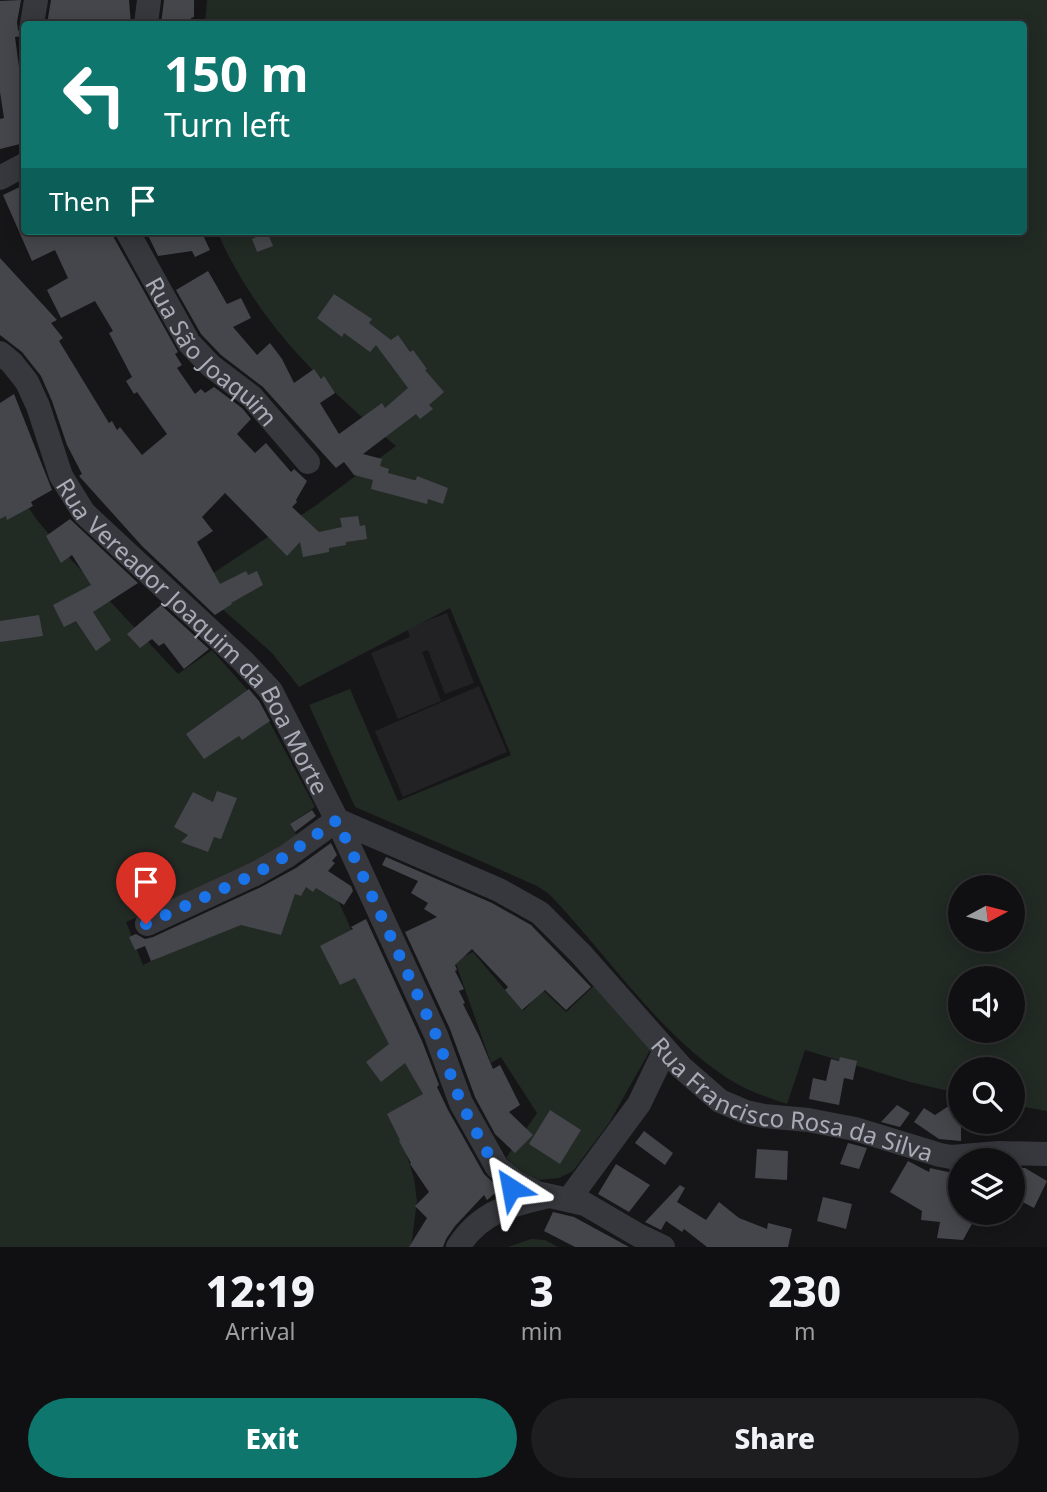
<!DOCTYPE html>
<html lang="en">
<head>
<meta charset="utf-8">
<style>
	:root { --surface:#101012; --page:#1e1e20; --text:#f1f3f6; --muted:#9c9d9f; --line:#303032; --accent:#0f766e }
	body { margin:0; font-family:"Noto Sans",sans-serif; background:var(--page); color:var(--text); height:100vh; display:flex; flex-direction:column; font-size:26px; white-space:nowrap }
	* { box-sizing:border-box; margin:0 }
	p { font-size:23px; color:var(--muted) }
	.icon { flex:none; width:38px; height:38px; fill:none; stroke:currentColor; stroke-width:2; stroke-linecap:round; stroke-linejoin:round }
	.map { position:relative; height:1247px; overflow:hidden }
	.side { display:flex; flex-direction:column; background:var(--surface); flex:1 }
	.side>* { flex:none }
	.banner { position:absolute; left:21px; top:21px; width:1006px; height:214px; border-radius:7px; box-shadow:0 4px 18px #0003,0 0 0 2px var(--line); background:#0f766e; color:#fff; overflow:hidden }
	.needle { width:46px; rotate:83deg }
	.buttons { position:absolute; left:948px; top:875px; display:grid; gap:14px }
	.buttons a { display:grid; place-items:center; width:77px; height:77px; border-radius:50%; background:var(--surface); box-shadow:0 4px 18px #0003,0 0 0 2px var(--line); font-size:35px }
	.pin { position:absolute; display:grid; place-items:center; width:60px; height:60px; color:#fff; margin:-72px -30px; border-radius:50% 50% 50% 0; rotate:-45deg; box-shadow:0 0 7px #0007 }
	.pin .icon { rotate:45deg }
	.me { position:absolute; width:77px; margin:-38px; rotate:326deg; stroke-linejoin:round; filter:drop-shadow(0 0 5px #0008) }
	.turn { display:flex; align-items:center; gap:24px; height:147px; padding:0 28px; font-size:32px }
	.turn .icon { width:91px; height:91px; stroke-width:2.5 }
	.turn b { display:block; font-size:49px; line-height:60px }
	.then { display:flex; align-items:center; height:66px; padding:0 28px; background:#0003; gap:14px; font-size:26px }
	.eta { display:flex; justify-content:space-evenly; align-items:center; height:119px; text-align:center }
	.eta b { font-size:42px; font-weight:800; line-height:49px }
	.primary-button { display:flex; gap:14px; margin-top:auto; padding:14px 28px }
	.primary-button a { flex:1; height:80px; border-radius:42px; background:var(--accent); color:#fff; font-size:28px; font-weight:800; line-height:80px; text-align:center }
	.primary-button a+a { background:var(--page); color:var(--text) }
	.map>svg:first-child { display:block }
</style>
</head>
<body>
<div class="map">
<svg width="1047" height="1247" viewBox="0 0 1047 1247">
	<rect width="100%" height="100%" fill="#161618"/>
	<path fill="#222225" d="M 447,613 L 474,683 L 445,694 L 428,650 L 422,652 L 441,701 L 398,719 L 371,653 L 410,637 L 407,628 Z
		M 479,686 L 507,752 L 403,797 L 375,731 Z"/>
	<path fill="#222a24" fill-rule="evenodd" d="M 207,0 L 1047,0 L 1047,1111 L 1013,1105 L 1013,1069 L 961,1069 L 961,1094 L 910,1082 L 805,1050 L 787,1104 C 770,1098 753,1093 737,1084 C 663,1041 608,955 549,894 L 537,886 L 476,859 L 355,807 L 309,705 L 350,689 L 398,801 L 511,755 L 450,608 L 299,687 L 272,653 L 195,585 L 315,506 L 396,446 C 323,386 255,320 217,231 L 1024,231 L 1024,24 L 205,24 ZM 961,887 L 1013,887 L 1013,940 L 961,940 ZM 961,978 L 1013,978 L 1013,1031 L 961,1031 Z
		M 0,466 L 37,520 L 64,552 L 178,674 L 212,650 L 251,694 L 268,719 L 315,807 L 290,824 L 297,836 L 228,878 L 126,922 L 143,965 L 206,934 L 322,865 L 440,1126 L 404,1146 L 414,1178 L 417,1201 L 411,1247 L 0,1247 Z
		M 473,952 L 523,1011 L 543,990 L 566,1012 L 597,983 L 652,1047 L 609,1123 L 573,1171 L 559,1178 L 538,1180 L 523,1174 L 506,1158 L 537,1113 L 501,1057 L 491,1063 L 455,961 Z
		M 531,1239 L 545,1240 L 558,1247 L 508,1247 Z"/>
	<path fill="#45464b" d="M 21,0 L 17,22 L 18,30 L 23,36 L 15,37 L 21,82 L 24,81 L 24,143 L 0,149 L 0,119 L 4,118 L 0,92 L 0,1 Z
		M 51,0 L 129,0 L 131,24 L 90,24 L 89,21 L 47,24 Z
		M 164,0 L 194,0 L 194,17 L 191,18 L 191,24 L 161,24 Z
		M 24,185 L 24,231 L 112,231 L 114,238 L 178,352 L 175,354 L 182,365 L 177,368 L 195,394 L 201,389 L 205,393 L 214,387 L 242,408 L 251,419 L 237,434 L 255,453 L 266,443 L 291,472 L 294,469 L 307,481 L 296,500 L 297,502 L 292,507 L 319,532 L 342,527 L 340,518 L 358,516 L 360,526 L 365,525 L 367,539 L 346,542 L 346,545 L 329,548 L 329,552 L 303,557 L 300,542 L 287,556 L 225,493 L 202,517 L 213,531 L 197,542 L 220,584 L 246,571 L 248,575 L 257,571 L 263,585 L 231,603 L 232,604 L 215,615 L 142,546 L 79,476 L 82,474 L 67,445 L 52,401 L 41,376 L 22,352 L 0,335 L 0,258 L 57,320 L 51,323 L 63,338 L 59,341 L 109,423 L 112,421 L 117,430 L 120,427 L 142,455 L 167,434 L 137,392 L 134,394 L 126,381 L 132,377 L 109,333 L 113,331 L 95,301 L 61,318 L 47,290 L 68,278 L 55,250 L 32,261 L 3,195 Z
		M 146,231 L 201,231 L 210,250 L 195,257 L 192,251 L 158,256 Z
		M 267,232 L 273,246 L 257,252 L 252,239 Z
		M 208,271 L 227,304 L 241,298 L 251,318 L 233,327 L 257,355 L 270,343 L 282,359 L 294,383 L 314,369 L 321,379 L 324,376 L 335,393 L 320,403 L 339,434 L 382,403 L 385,408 L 408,388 L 376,345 L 370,352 L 344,333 L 342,337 L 317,318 L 334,294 L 372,319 L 369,323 L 391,340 L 398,335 L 410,352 L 413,350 L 427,369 L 425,370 L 444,392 L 429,405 L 433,409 L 420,419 L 416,414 L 363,454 L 382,459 L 380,466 L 389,469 L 388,473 L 414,480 L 416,480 L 417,476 L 448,488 L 443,504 L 428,499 L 427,504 L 371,489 L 373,480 L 354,475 L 344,462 L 336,468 L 263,387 L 221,355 L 201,334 L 176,290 Z
		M 14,394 L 52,490 L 31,502 L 33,506 L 7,520 L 6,516 L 0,519 L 0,403 Z
		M 70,519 L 138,583 L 93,612 L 111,640 L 96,651 L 76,621 L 64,627 L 53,605 L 91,585 L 72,555 L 61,563 L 46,536 Z
		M 161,605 L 209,649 L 184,669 L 164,643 L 159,646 L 152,639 L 140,648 L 127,634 Z
		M 39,615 L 43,636 L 0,642 L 0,621 Z
		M 249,689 L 259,701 L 270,721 L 242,740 L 239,736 L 204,759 L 186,734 Z
		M 217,791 L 237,798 L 221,839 L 214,837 L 208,852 L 181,842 L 188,835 L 174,827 L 193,792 L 213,802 Z
		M 312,810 L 316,816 L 295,832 L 290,824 Z
		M 331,843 L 337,855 L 332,861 L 335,863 L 328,871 L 351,886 L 353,891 L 344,905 L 316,888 L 313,892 L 306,887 L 301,896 L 295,894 L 281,935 L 241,925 L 151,961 L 145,946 L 135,950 L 129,937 L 136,934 L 145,939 L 153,937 L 261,887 L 296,868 Z
		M 386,857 L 492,903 L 531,925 L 591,987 L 566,1010 L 545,990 L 522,1010 L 505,990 L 508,987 L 472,949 L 455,965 L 457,970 L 455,971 L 464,989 L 459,991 L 465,1003 L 463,1004 L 480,1038 L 493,1069 L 500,1065 L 520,1105 L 509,1112 L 533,1135 L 515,1153 L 495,1134 L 475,1097 L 450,1029 L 405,932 L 437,917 L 424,909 L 428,903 L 411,893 L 418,881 L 382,865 Z
		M 366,919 L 422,1041 L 439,1085 L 437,1087 L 448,1110 L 484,1174 L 500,1189 L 487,1200 L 484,1195 L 455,1226 L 446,1239 L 443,1247 L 409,1247 L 427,1218 L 415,1206 L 429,1192 L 410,1164 L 411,1163 L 399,1141 L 400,1140 L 387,1114 L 423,1094 L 405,1063 L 381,1082 L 366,1062 L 389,1044 L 355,978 L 340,985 L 320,946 L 353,929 L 351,927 Z
		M 840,1057 L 857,1061 L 853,1080 L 844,1078 L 839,1105 L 809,1099 L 813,1078 L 826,1081 L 831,1059 L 839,1061 Z
		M 961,1098 L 961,1141 L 939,1139 L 914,1122 L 924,1108 L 935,1115 Z
		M 897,1105 L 910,1113 L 900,1127 L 881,1122 Z
		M 550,1110 L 581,1130 L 560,1164 L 529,1144 Z
		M 644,1131 L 673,1153 L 665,1165 L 635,1143 Z
		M 848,1143 L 867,1148 L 859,1169 L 840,1164 Z
		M 757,1149 L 788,1151 L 787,1180 L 755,1178 Z
		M 908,1161 L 929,1172 L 930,1168 L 948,1172 L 961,1171 L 961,1213 L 978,1213 L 963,1240 L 937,1238 L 940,1222 L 921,1220 L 922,1211 L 890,1192 Z
		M 616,1164 L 650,1185 L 629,1212 L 598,1194 Z
		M 1013,1168 L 1025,1168 L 1047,1181 L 1034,1208 L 1013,1197 Z
		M 680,1185 L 685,1188 L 677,1202 L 706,1220 L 719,1202 L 739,1218 L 767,1229 L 768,1223 L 792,1229 L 788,1247 L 707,1247 L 684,1229 L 682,1232 L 666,1221 L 661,1230 L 645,1222 Z
		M 823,1197 L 852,1204 L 846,1229 L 817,1221 Z
		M 553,1212 L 574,1217 L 629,1247 L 575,1247 L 544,1231 Z"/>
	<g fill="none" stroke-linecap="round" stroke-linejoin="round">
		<g stroke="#37383d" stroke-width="24">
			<path d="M 32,24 L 36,0"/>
			<path d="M 146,24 L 149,0"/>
			<path d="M 0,178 L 24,165"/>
			<path id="s1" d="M 127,231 L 189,343 L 211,366 L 252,397 L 308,462"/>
			<path id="s2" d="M 0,353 L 12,363 L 27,382 L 38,406 L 61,476 L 84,513 L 243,661 L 271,691 L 337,820 L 436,1035 L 461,1103 L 497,1167 L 515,1182 L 537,1193 L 585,1204 L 638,1235 L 663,1247"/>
			<path id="s3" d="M 337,820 L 499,890 L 540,913 L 581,954 L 681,1067 L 720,1101 L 746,1112 L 764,1116 L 808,1120 L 855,1129 L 940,1155 L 951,1157 L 999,1153 L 1047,1154"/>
			<path d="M 147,924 L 255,874 L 287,856 L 337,820"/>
			<path d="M 569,1199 L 639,1104 L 665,1050"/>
			<path d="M 458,1247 C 481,1211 510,1205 549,1196"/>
		</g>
	</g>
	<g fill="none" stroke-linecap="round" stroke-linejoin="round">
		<path stroke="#1a73e8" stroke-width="12" stroke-dasharray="0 21.6" d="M 146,924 L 255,874 L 286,856 L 337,820 L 436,1035 L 461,1103 L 487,1152 L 506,1175 L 511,1188"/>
	</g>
	<g text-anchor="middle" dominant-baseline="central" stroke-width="6" stroke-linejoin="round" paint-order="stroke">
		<g font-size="24" fill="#a9acb7" stroke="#111113">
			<text stroke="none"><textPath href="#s1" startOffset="149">Rua São Joaquim</textPath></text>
			<text stroke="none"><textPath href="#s2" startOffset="350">Rua Vereador Joaquim da Boa Morte</textPath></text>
			<text stroke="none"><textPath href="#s3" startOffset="550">Rua Francisco Rosa da Silva</textPath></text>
		</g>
	</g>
</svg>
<div class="buttons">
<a><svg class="needle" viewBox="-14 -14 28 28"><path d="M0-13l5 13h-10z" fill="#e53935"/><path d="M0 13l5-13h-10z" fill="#9c9d9f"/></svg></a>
<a><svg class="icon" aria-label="sound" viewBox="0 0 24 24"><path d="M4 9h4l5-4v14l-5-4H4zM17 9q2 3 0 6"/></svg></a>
<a><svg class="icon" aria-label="search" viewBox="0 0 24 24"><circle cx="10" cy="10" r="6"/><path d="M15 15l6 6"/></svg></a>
<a><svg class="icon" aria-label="layers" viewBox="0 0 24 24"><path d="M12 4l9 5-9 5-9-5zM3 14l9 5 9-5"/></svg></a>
</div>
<div class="pin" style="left:146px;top:924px;background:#d93025"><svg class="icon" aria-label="arrive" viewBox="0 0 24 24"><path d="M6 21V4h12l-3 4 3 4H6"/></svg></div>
<svg class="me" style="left:511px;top:1188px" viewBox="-20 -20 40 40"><path d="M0-17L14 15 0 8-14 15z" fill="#1a73e8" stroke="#fff" stroke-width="4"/></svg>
<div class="banner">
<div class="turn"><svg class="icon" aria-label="left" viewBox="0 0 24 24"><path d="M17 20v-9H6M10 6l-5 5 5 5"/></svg><div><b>150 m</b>Turn left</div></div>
<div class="then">Then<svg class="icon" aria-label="arrive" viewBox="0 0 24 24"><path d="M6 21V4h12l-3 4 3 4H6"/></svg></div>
</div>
</div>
<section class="side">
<div class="eta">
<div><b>12:19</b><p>Arrival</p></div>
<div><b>3</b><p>min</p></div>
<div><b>230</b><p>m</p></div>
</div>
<div class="primary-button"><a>Exit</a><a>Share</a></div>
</section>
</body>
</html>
